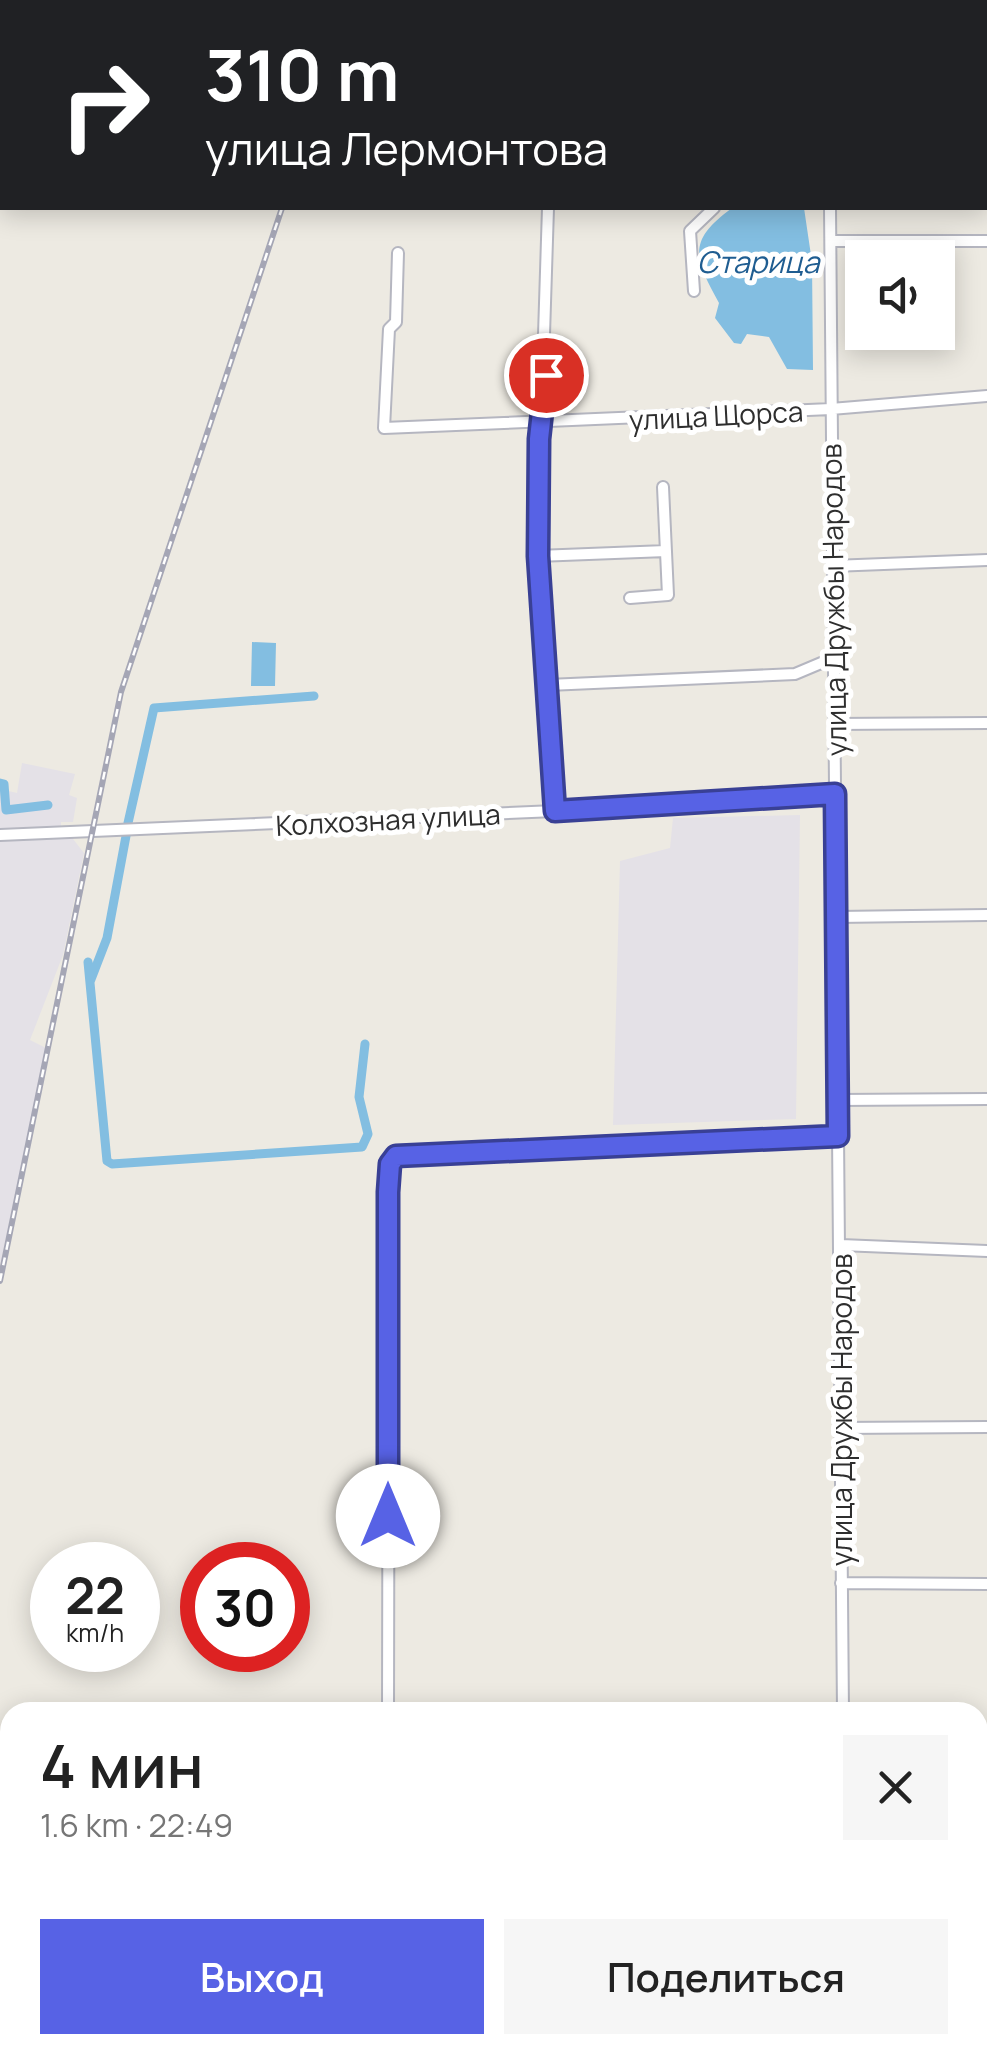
<!DOCTYPE html>
<html lang="ru">
<head>
<meta charset="utf-8">
<style>
	:root { --surface:#fff; --page:#f6f6f6; --text:#222; --muted:#767676; --accent:#5762e5 }
	body { margin:0; font-family:Manrope,sans-serif; background:var(--page); color:var(--text); height:100vh; display:flex; flex-direction:column; font-size:38px; white-space:nowrap }
	* { box-sizing:border-box; margin:0 }
	p { font-size:32px; color:var(--muted) }
	.icon { flex:none; width:55px; height:55px; fill:none; stroke:currentColor; stroke-width:2; stroke-linecap:round; stroke-linejoin:round }
	.map { position:relative; flex:1; overflow:hidden }
	.sheet { position:absolute; left:0px; top:1702px; width:988px; height:352px; display:flex; flex-direction:column; background:var(--surface); border-radius:30px 30px 0 0; box-shadow:0 5px 25px #0003 }
	.sheet>* { flex:none }
	.top-card { position:absolute; left:0px; top:0px; width:988px; height:210px; box-shadow:0 5px 25px #0003; background:#202124; color:#fff; overflow:hidden }
	.fabs { position:absolute; left:845px; top:240px; display:grid; gap:20px }
	.fabs a { display:grid; place-items:center; width:110px; height:110px; border-radius:0px; background:var(--surface); box-shadow:0 5px 25px #0003; font-size:50px }
	.speed { position:absolute; left:30px; top:1542px; display:flex; gap:20px; font-size:50px; font-weight:700; text-align:center }
	.speed>* { display:grid; place-content:center; width:130px; height:130px; border-radius:50%; background:var(--surface); box-shadow:0 5px 25px #0003; line-height:1 }
	.speed small { font-size:25px; font-weight:400 }
	.speed .limit { border:15px solid #d22; background:#fff; color:#111 }
	.pin { position:absolute; display:grid; place-items:center; width:85px; height:85px; color:#fff; margin:-42px; border:5px solid #fff; border-radius:50%; box-shadow:0 2px 10px #0007 }
	.me { position:absolute; width:110px; margin:-55px; rotate:0deg; stroke-linejoin:round; filter:drop-shadow(0 0 8px #0008) }
	.turn { display:flex; align-items:center; gap:35px; height:210px; padding:0 40px; font-size:45px }
	.turn .icon { width:130px; height:130px; stroke-width:2.5 }
	.turn b { display:block; font-size:70px; line-height:85px }
	.round { display:grid; place-items:center; flex:none; width:105px; height:105px; border-radius:0px; background:var(--page) }
	.summary { display:flex; align-items:center; justify-content:space-between; height:170px; padding:0 40px }
	h1 { font-size:60px; font-weight:600; line-height:75px }
	.primary-button { display:flex; gap:20px; margin-top:auto; padding:20px 40px }
	.primary-button a { flex:1; height:115px; border-radius:0px; background:var(--accent); color:#fff; font-size:40px; font-weight:600; line-height:115px; text-align:center }
	.primary-button a+a { background:var(--page); color:var(--text) }
	.map>svg:first-child { display:block }
</style>
</head>
<body>
<div class="map">
<svg width="987" height="2053" viewBox="0 0 987 2053">
	<rect width="100%" height="100%" fill="#edeae2"/>
	<path fill="#e4e1e7" d="M 22,763 L 75,774 L 69,795 L 77,798 L 73,822 L 61,822 L 61,839 L 73,839 L 84,853 L 63,955 L 30,1040 L 46,1048 L 0,1266 L 0,789 L 17,793 Z
		M 800,815 L 796,1119 L 613,1125 L 620,861 L 670,848 L 673,818 Z
		M 505,2045 L 695,2045 L 695,2053 L 505,2053 Z"/>
	<path fill="#83bee1" d="M 732,208 L 804,208 L 812,262 L 813,370 L 787,369 L 769,337 L 747,334 L 741,344 L 734,343 L 715,318 L 719,303 C 694,257 687,241 732,208 Z
		M 252,642 L 276,643 L 275,686 L 251,686 Z"/>
	<g fill="none" stroke-linecap="round" stroke-linejoin="round">
		<path stroke="#83bee1" stroke-width="9" d="M 0,783 L 4,784 L 6,810 L 48,805
			M 128,823 L 154,708 L 314,696
			M 88,962 L 107,1161 L 112,1164 L 362,1147 L 368,1134 L 359,1097 L 365,1044
			M 90,982 L 107,938 L 126,836"/>
		<defs>
			<path id="minor" d="M 827,0 L 827,2
				M 985,84 L 987,84
				M 548,208 L 537,556 L 555,811
				M 830,208 L 843,1712
				M 831,241 L 987,241
				M 398,253 L 396,322 L 389,329 L 384,428 L 831,409 L 987,396
				M 694,291 L 690,231 L 714,208
				M 537,556 L 666,551
				M 832,566 L 987,560
				M 630,598 L 668,595 L 663,487
				M 548,685 L 795,674 L 833,658
				M 834,724 L 987,723
				M 0,835 L 555,811 L 835,794
				M 837,917 L 987,915
				M 838,1100 L 987,1099
				M 841,1245 L 987,1251
				M 839,1428 L 987,1427
				M 841,1583 L 987,1584
				M 388,1712 L 389,1192 L 390,1165 L 395,1156 L 838,1136
				M 0,1763 L 10,1767
				M 978,1802 L 987,1802
				M 978,1930 L 987,1930
				M 388,2045 L 389,2053
				M 731,2045 L 731,2053
				M 846,2045 L 846,2053"/>
		</defs>
		<use href="#minor" stroke="#b5b6c0" stroke-width="14"/>
		<use href="#minor" stroke="#fff" stroke-width="10"/>
		<defs>
			<path id="rail" d="M 335,2 L 335,0
				M 0,1281 L 121,692 L 282,208
				M 0,2042 L 13,2053"/>
		</defs>
		<use href="#rail" stroke="#a5a6b5" stroke-width="6"/>
		<use href="#rail" stroke="#fff" stroke-width="2.5" stroke-dasharray="8" stroke-linecap="butt"/>
	</g>
	<g fill="none" stroke-linecap="round" stroke-linejoin="round">
		<defs>
			<path id="route" d="M 388,1516 L 388,1192 L 390,1164 L 396,1156 L 838,1136 L 835,794 L 555,811 L 538,556 L 539,439 L 546,375"/>
		</defs>
		<use href="#route" stroke="#394095" stroke-width="25"/>
		<use href="#route" stroke="#5762e5" stroke-width="18"/>
	</g>
	<g text-anchor="middle" dominant-baseline="central" stroke-width="10" stroke-linejoin="round" paint-order="stroke">
		<g font-size="28" fill="#2e2e2e" stroke="#fff">
			<text transform="translate(716 415) rotate(-3)">улица Щорса</text>
			<text transform="translate(833 600) rotate(-91)">улица Дружбы Народов</text>
			<text transform="translate(388 819) rotate(-3)">Колхозная улица</text>
			<text transform="translate(841 1410) rotate(-90)">улица Дружбы Народов</text>
		</g>
		<g font-size="30" font-style="italic" fill="#1f5d91" stroke="#fff">
			<text x="758" y="261">Старица</text>
		</g>
	</g>
</svg>
<div class="fabs">
<a><svg class="icon" aria-label="sound" viewBox="0 0 24 24"><path d="M4 9h4l5-4v14l-5-4H4zM17 9q2 3 0 6"/></svg></a>
</div>
<div class="speed"><div>22<small>km/h</small></div><div class="limit">30</div></div>
<div class="pin" style="left:546px;top:375px;background:#d93025"><svg class="icon" aria-label="arrive" viewBox="0 0 24 24"><path d="M6 21V4h12l-3 4 3 4H6"/></svg></div>
<svg class="me" style="left:388px;top:1516px" viewBox="-20 -20 40 40"><circle r="19" fill="#fff"/><path d="M0-13L10 11 0 6-10 11z" fill="#5762e5"/></svg>
<div class="top-card">
<div class="turn"><svg class="icon" aria-label="right" viewBox="0 0 24 24"><path d="M7 20v-9h11M14 6l5 5-5 5"/></svg><div><b>310 m</b>улица Лермонтова</div></div>
</div>
<section class="sheet">
<div class="summary"><div><h1>4 мин</h1><p>1.6 km · 22:49</p></div><a class="round"><svg class="icon" aria-label="close" viewBox="0 0 24 24"><path d="M6 6l12 12M18 6L6 18"/></svg></a></div>
<div class="primary-button"><a>Выход</a><a>Поделиться</a></div>
</section>
</div>
</body>
</html>
